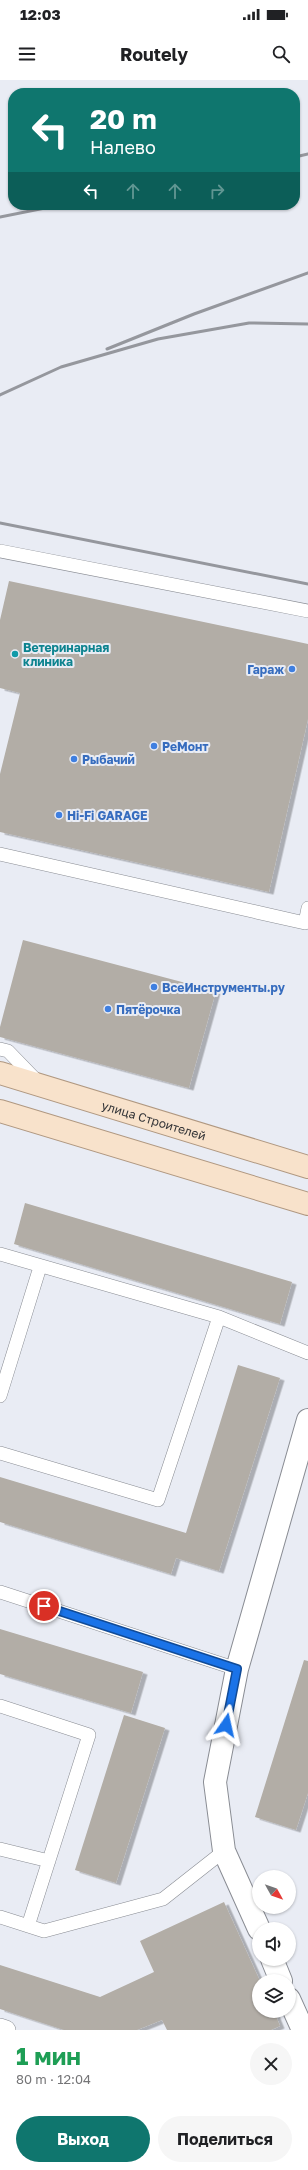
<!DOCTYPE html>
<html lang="ru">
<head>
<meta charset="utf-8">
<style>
	:root { --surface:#fff; --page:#f6f6f6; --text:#202124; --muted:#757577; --accent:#0f766e }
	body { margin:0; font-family:"Golos Text",sans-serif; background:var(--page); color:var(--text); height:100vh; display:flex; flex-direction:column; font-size:15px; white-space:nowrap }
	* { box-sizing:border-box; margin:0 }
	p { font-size:13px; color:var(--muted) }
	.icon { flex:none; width:22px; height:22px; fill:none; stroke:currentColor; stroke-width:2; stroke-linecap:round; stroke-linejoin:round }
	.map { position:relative; height:1950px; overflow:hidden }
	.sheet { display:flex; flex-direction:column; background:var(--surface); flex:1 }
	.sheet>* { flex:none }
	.hud { position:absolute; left:8px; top:8px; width:292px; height:122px; border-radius:16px; box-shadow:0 1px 3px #0004; background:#0f766e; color:#fff; overflow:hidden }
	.needle { width:26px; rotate:130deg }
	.buttons { position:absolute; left:252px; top:1790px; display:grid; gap:8px }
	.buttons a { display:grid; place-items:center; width:44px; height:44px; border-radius:50%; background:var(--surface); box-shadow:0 1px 3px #0004; font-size:20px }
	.pin { position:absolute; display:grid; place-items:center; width:34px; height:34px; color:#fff; margin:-17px; border:2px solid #fff; border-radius:50%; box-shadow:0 1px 4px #0007 }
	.me { position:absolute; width:44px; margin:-22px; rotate:11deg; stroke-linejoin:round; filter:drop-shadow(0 0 3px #0008) }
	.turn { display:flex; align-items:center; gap:14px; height:84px; padding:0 16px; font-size:18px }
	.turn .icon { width:52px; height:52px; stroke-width:2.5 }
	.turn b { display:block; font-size:28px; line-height:34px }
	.lanes { display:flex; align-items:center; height:38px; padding:0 16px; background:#0003; justify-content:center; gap:20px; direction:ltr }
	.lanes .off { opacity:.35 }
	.round { display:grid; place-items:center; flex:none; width:42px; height:42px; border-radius:21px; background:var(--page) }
	.headline { display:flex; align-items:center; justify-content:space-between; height:68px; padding:0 16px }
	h1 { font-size:24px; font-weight:700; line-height:30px; color:#1e9e55 }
	.cta { display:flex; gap:8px; margin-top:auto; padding:8px 16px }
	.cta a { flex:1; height:46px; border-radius:24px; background:var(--accent); color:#fff; font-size:16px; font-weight:700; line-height:46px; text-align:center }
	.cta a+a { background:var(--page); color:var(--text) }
	.status { display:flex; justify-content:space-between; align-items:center; height:28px; padding:0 20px; background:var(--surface); direction:ltr }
	.status svg { height:11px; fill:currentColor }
	header { display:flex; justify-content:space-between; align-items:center; height:52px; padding:0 16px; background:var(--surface); font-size:18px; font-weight:700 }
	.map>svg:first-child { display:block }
</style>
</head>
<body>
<div class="status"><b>12:03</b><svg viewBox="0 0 49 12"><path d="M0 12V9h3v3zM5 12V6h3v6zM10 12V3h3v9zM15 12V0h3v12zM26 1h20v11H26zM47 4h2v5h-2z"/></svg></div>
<header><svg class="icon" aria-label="menu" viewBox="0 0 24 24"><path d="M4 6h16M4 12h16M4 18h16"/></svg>Routely<svg class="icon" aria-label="search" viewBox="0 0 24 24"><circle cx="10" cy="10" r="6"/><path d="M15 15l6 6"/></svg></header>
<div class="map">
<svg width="308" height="1950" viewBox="0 0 308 1950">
	<defs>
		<filter id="shadow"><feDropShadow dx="4.5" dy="2.5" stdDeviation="0" flood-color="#0004"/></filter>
	</defs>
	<rect width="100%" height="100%" fill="#e9ecf4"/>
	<path fill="#b2ada6" filter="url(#shadow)" d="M 9,501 L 308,564 L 308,639 L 269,812 L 0,752 L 0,694 L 20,613 L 0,608 L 0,540 Z
		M 23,860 L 216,911 L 189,1008 L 0,957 L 0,947 Z
		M 25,1123 L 292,1202 L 280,1244 L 14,1164 Z
		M 238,1285 L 280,1298 L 219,1491 L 176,1478 L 171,1494 L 0,1442 L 0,1397 L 186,1453 Z
		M 0,1549 L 143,1592 L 131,1633 L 0,1594 Z
		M 304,1580 L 308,1581 L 308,1713 L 296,1750 L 255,1737 Z
		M 124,1635 L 165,1648 L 116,1803 L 75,1790 Z
		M 224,1822 L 260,1901 L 259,1931 L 274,1931 L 280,1946 L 271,1950 L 167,1950 L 162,1940 L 137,1950 L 64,1950 L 0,1929 L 0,1885 L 100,1917 L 154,1892 L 140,1861 Z"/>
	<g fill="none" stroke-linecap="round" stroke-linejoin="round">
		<defs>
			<path id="service" d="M 0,471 L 308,531
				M 0,774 L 305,843 L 308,828
				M 0,969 L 8,971 L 38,1002
				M 0,1174 L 219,1237 L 308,1273
				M 0,1316 L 40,1187
				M 0,1373 L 158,1420 L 219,1237
				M 0,1512 L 237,1589
				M 0,1626 L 89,1655 L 28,1846
				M 0,1769 L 49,1781
				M 0,1837 L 44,1851 L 163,1819 L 224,1771"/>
			<path id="pedestrian" d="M 0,1948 L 6,1950"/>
			<path id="minor" d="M 259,1849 L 224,1771 L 215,1702 L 237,1589 L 308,1340
				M 272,1879 L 281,1901
				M 289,1919 L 303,1950"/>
			<g id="primary">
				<path id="s1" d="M 0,993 L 308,1087"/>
				<path d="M 0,1031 L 308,1124"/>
			</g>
		</defs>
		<use href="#service" stroke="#898c93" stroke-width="14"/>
		<use href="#pedestrian" stroke="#898c93" stroke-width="20"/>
		<use href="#minor" stroke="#898c93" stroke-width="24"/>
		<use href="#primary" stroke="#b09881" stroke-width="24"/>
		<use href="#service" stroke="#fff" stroke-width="13"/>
		<use href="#pedestrian" stroke="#fff" stroke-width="19"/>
		<use href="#minor" stroke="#fff" stroke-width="22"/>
		<use href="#primary" stroke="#f8e2cb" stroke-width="22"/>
		<path stroke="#95979d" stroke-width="3" d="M 295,77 L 308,74
			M 0,137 L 60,125
			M 107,269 L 194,234 L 308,193
			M 0,315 L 61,287 L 158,259 L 249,243 L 308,244
			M 0,443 L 308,504"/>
	</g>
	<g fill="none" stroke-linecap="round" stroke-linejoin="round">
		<defs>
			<path id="route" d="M 44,1526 L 237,1589 L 226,1645"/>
		</defs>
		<use href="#route" stroke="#114b97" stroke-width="10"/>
		<use href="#route" stroke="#1a73e8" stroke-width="7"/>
	</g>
	<circle fill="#0f9aa8" stroke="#e9ecf4" stroke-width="1.5" cx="15" cy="574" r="4"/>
	<g fill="#3f7fe0" stroke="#e9ecf4" stroke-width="1.5">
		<circle cx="292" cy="589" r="4"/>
		<circle cx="154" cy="666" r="4"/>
		<circle cx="74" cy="679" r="4"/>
		<circle cx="59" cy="735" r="4"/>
		<circle cx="154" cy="907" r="4"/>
		<circle cx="108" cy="929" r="4"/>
	</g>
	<g text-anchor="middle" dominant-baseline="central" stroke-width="4" stroke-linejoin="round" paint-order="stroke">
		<g font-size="12" font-weight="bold" fill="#0d838f" stroke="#e9ecf4" text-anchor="start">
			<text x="23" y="567">Ветеринарная<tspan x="23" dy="14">клиника</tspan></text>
		</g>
		<g font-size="12" font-weight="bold" fill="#366cbe" stroke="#e9ecf4" text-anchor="start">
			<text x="284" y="589" text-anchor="end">Гараж</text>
			<text x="162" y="666">РеМонт</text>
			<text x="82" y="679">Рыбачий</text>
			<text x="67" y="735">Hi-Fi GARAGE</text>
			<text x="162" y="907">ВсеИнструменты.ру</text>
			<text x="116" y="929">Пятёрочка</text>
		</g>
		<g font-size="12" fill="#333437" stroke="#e9ecf4">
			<text stroke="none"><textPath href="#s1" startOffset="161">улица Строителей</textPath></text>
		</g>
	</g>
</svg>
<div class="buttons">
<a><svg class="needle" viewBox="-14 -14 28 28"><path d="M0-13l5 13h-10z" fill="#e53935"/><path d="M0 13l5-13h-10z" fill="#757577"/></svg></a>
<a><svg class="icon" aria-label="sound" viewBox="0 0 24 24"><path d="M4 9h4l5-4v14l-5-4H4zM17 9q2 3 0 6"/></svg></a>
<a><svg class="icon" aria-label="layers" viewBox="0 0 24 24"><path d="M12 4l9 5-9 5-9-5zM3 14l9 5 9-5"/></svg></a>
</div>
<div class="pin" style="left:44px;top:1526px;background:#d93025"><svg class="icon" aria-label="arrive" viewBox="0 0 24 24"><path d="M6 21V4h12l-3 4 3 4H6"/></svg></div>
<svg class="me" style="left:226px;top:1645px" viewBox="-20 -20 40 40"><path d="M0-17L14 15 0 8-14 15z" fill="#1a73e8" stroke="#fff" stroke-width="4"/></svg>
<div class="hud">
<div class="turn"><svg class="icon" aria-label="left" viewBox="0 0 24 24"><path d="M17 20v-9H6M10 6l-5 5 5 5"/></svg><div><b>20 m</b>Налево</div></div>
<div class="lanes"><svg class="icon" aria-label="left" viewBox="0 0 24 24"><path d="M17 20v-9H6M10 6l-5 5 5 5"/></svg><svg class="icon off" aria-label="ahead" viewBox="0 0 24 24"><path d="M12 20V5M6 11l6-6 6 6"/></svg><svg class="icon off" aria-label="ahead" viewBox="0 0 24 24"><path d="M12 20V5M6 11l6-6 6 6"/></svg><svg class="icon off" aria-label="right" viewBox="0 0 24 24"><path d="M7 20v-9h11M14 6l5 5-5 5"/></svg></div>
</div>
</div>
<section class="sheet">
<div class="headline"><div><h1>1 мин</h1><p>80 m · 12:04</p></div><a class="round"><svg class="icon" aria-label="close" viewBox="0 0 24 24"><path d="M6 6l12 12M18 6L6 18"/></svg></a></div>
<div class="cta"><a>Выход</a><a>Поделиться</a></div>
</section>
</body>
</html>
